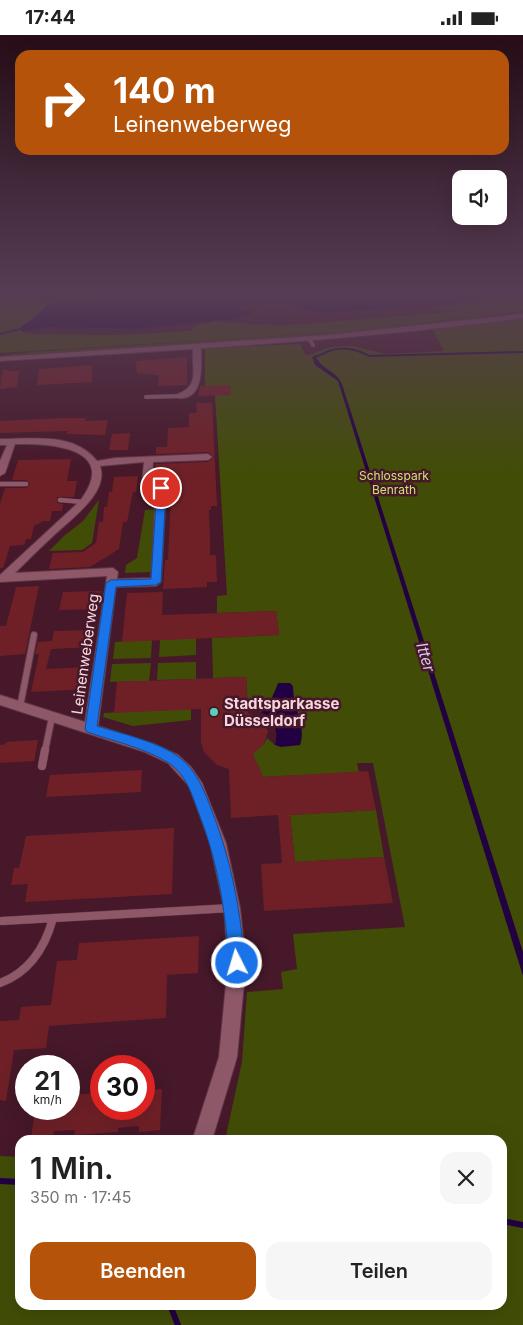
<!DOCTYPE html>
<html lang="de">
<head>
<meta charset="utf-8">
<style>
	:root { --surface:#fff; --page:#f6f6f6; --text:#222; --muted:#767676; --accent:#b45309 }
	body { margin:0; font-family:Inter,sans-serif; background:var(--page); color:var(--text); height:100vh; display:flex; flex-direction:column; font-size:19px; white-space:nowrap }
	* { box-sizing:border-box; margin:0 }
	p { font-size:16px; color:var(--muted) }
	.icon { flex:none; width:28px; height:28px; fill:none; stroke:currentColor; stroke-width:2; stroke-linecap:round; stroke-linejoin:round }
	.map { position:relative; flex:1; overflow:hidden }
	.side { position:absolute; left:15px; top:1100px; width:492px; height:175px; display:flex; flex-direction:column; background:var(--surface); border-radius:15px; box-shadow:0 5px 20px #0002 }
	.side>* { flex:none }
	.hud { position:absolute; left:15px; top:15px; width:494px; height:105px; border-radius:15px; box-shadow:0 5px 20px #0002; background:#b45309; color:#fff; overflow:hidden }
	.fabs { position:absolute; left:452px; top:135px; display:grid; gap:10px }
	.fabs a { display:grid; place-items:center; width:55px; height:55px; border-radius:10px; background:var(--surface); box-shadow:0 5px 20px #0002; font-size:25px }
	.speed { position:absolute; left:15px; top:1020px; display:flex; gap:10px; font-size:25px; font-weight:700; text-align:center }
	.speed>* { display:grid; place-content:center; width:65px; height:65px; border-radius:50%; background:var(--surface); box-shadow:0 5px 20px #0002; line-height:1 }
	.speed small { font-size:12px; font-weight:400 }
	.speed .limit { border:8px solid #d22; background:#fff; color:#111 }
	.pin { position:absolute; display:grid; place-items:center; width:42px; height:42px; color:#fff; margin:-21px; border:2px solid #fff; border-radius:50%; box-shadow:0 1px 5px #0007 }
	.me { position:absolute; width:55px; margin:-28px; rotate:355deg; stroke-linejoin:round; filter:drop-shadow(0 0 4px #0008) }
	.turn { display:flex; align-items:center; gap:18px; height:105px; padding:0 15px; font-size:22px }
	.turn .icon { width:65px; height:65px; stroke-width:2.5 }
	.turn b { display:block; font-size:35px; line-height:42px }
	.round { display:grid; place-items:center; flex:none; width:52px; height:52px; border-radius:15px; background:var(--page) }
	.headline { display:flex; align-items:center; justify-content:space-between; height:85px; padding:0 15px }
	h1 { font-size:30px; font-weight:600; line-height:38px }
	.action { display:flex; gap:10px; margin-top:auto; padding:10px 15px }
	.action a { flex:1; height:58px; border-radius:15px; background:var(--accent); color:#fff; font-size:20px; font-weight:600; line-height:58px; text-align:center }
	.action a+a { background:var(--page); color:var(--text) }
	.status { display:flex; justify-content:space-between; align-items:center; height:35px; padding:0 25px; background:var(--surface); direction:ltr }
	.status svg { height:14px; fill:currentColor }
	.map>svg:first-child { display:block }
</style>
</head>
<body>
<div class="status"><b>17:44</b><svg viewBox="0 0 49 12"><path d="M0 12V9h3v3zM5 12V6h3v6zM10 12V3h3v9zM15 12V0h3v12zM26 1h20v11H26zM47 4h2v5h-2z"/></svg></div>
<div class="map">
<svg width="523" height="1290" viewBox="0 0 523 1290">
	<rect width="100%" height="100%" fill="#461829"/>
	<path fill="#414d07" d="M 0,257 L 38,257 L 41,259 L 39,265 L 47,267 L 43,269 L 46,270 L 45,276 L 21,292 L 22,297 L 34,299 L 119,300 L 191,296 L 196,290 L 220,285 L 224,288 L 239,287 L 252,290 L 269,289 L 274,291 L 451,277 L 456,275 L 437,275 L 432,273 L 523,261 L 523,276 L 356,296 L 0,318 Z
		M 523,277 L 380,296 L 0,321 L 31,317 L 357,296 Z
		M 523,284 L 523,1290 L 0,1290 L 0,1121 L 20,1122 L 20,1270 L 502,1270 L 502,1105 L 225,1105 L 242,1027 L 247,957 L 283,954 L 281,937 L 297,934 L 293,899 L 405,892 L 373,728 L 357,728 L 359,737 L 263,742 L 252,717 L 264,709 L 267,703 L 275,710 L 302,695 L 294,670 L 293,651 L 273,659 L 269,671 L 261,677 L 248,671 L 246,642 L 213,643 L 212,603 L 279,600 L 276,576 L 217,578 L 217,561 L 227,560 L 215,360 L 205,353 L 205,313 L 300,309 L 305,319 L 309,320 L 330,312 L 344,311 L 353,311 L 385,319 L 444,316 L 432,294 Z
		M 99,465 L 92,508 L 82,515 L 49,516 L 64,501 L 83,486 Z
		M 157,474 L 153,537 L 125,538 L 126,530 L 137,523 L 145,475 Z
		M 196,603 L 196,620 L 159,622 L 160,605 Z
		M 152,605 L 151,623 L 113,624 L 115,607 Z
		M 196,627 L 196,644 L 157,645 L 158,628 Z
		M 151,628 L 149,646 L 110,647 L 112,629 Z
		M 191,674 L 191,685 L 133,691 L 103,682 L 104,678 Z
		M 376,775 L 384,822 L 295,827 L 290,780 Z"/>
	<path fill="#220143" d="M 71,257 L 523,257 L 523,258 L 420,272 L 399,271 L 391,273 L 323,278 L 309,276 L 287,268 L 237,271 L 253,277 L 246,281 L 233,284 L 136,294 L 49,292 L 22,297 L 21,292 C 31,287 37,279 45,273 C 57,263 88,265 103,264 L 107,262 Z
		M 312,322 L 316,322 C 322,335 337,336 342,349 L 523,917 L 523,941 L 338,346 L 315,330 Z
		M 278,648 L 290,648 L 293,651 C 292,671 307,691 300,710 L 281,712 L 275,710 C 279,696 274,683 261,677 L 269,671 Z"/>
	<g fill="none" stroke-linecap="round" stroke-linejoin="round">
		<path stroke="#220143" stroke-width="2" d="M 0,299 L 24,293
			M 314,322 C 320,321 324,318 329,316 C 342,311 357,314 369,321 L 523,317"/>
		<path stroke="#220143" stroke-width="6" d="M 0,1146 L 20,1147
			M 502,1186 L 523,1190
			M 170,1270 L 178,1290"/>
	</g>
	<path fill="#6f2027" d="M 187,322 L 187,350 L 158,351 L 159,340 L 137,338 L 136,326 Z
		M 92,330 L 92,347 L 37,350 L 39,334 Z
		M 3,334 L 9,336 L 19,336 L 17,352 L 0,354 Z
		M 230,350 L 231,360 L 198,361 L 200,351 Z
		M 196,368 L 212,368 L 217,471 L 211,471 L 211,475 L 209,475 L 210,503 L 210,520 L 216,520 L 217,547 L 207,547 L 207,552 L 163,554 L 165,525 L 168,525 L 171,461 L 167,461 L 167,446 L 154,446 L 155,431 L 156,429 L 208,427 L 214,422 L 208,417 L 156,419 L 156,412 L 167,412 L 168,393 L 189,392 L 189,378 L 197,378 Z
		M 62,383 L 86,383 L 85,386 L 108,385 L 105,400 L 67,399 L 67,396 L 0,398 L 0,386 Z
		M 130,398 L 128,415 L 109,415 L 112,399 Z
		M 71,424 L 67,446 L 77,446 L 74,462 L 57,462 L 57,468 L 63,469 L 62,476 L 52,476 L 50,486 L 43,486 L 34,491 L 31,504 L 26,504 L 24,510 L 10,511 L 3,533 L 0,533 L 0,469 L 5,453 L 26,453 L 30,449 L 26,445 L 12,445 L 18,425 Z
		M 138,441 L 136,457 L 133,457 L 127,487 L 123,487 L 119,514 L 90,532 L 49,534 L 53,518 L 83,517 L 96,508 L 99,487 L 103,487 L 104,472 L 107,472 L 109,457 L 112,457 L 114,442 Z
		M 39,551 L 25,619 L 0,621 L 0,591 L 6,591 L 16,552 Z
		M 101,556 L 98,574 L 59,575 L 63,557 Z
		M 163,557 L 162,580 L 276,576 L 279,600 L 122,607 L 127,558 Z
		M 94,595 L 91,612 L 51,614 L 46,634 L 89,632 L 86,654 L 31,657 L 39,619 L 35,619 L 38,607 L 52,606 L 51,611 L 54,596 Z
		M 246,642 L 248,678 L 262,685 L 268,696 L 264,709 L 253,719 L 263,742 L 368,736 L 376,775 L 290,780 L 295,827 L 384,822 L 393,868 L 264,876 L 261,829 L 282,828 L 278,780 L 231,783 L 229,734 L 217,730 L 204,717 L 201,707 L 201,674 L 114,678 L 117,647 Z
		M 38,705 L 34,726 L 0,728 L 0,710 L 6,709 L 6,707 Z
		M 142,735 L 141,757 L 46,762 L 50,740 Z
		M 174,793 L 172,859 L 25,867 L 28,849 L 11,850 L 14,833 L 19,833 L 26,801 Z
		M 199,901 L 198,938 L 167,940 L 166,983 L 49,991 L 46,1013 L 14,1015 L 6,1066 L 0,1065 L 0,986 L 19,985 L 21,972 L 51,970 L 57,926 L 77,925 L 79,908 Z
		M 162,1054 L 160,1095 L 139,1097 L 139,1091 L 118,1093 L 118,1097 L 74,1100 L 75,1095 L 54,1096 L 53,1102 L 31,1104 L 35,1074 L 69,1074 L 69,1060 L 101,1058 L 101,1074 L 144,1074 L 144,1055 Z"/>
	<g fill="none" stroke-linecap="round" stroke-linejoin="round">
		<defs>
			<path id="service-far3" d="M 310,305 L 313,310
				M 146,362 L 181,361"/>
			<path id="service-far2" d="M 0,449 L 26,449
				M 60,465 L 84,467"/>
			<path id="service-far1" d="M 20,672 L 34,600
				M 45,716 L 52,682"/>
			<path id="service" d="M 42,731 L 45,715
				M 2,886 L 231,873
				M 0,948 C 30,937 45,913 53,883"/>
			<path id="minor" d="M 194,310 L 201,312 C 201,329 205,366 178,363 L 178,359 C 203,349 189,330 194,310 Z
				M 0,404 C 33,404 74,397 97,426 L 115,423 L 208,419 L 212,422 L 208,425 L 153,427 L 152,447 L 166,453 L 161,547 L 156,551 L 116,552 L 98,691 L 154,709 L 178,720 L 191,732 L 202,748 L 226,808 L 240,873 L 246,928 L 237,1022 L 212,1105 L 196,1105 L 194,1100 L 219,1022 L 228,928 L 224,873 L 210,808 L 189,751 L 168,728 L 145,717 L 0,670 L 0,660 L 85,687 L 107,541 L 0,547 L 0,540 L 80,466 C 120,413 52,408 15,409 L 5,438 L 0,441 L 0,426 L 7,410 L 0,410 ZM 144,427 L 142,448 L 156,454 L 151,543 L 117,544 L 118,537 L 113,533 L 15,538 C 27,526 39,514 52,502 C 68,486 110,458 100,431 Z"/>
			<path id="tertiary" d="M 523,279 L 523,283 C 349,306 175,315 0,326 L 0,322 L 328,300 Z"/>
		</defs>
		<use href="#service-far3" stroke="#5f3847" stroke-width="4.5"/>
		<use href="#service-far2" stroke="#5f3847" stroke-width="5"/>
		<use href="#service-far1" stroke="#5f3847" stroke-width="8"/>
		<use href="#service" stroke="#5f3847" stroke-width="9"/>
		<use href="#minor" stroke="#5f3847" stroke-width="2"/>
		<use href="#tertiary" stroke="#5f3847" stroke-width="2"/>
		<use href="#service-far3" stroke="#8e5869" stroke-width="4"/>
		<use href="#service-far2" stroke="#8e5869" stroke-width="4.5"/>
		<use href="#service-far1" stroke="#8e5869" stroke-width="6"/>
		<use href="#service" stroke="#8e5869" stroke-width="8"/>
		<use href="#minor" fill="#8e5869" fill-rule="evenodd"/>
		<use href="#tertiary" fill="#8e5869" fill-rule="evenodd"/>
	</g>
	<linearGradient id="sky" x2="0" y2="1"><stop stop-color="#260d17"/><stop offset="0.59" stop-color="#573d54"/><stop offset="1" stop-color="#573d54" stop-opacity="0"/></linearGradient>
	<rect width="523" height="437" fill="url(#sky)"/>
	<path fill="#1a73e8" stroke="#114b97" d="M 161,451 L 166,453 L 161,547 L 156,550 L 116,552 L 97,691 C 122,699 159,707 179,722 C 197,736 204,755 212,776 C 232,828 240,874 245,928 L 242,934 L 237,936 L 232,934 L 229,928 C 225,873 218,827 198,776 C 191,757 186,740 169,728 C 145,713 113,706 87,697 L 85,694 L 106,548 L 111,545 L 151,544 L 157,453 Z"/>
	<circle fill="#5dceb9" stroke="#461829" stroke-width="2" cx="214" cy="677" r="5"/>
	<g text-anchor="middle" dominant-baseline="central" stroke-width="5" stroke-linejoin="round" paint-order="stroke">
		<g font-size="12" fill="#cde474" stroke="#461829">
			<text x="394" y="440">Schlosspark<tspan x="394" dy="14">Benrath</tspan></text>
		</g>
		<g font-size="15" fill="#f6d7df" stroke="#461829">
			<text transform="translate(85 619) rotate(-82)">Leinenweberweg</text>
		</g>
		<g font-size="15" font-weight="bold" fill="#f6d7df" stroke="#461829" text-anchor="start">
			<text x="224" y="668">Stadtsparkasse<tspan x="224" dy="17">Düsseldorf</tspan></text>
		</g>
		<g font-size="16" font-style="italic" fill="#d4c8ef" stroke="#461829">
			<text transform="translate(426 622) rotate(73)">Itter</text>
		</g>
	</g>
</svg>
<div class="fabs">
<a><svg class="icon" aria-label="sound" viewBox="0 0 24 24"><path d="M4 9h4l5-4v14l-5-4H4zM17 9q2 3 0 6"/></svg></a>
</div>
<div class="speed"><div>21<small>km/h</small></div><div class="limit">30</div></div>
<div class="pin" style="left:161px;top:453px;background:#d93025"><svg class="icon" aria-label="arrive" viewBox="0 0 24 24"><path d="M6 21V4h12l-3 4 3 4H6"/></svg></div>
<svg class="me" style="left:237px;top:928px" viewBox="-20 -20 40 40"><circle r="17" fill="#1a73e8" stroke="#fff" stroke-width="3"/><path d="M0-11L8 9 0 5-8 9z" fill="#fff"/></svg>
<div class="hud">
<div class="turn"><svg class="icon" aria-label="right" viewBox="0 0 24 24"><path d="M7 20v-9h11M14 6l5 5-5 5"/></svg><div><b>140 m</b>Leinenweberweg</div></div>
</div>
<section class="side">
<div class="headline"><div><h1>1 Min.</h1><p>350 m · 17:45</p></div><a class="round"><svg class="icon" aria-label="close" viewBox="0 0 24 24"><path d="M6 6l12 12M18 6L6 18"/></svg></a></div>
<div class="action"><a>Beenden</a><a>Teilen</a></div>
</section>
</div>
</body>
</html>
